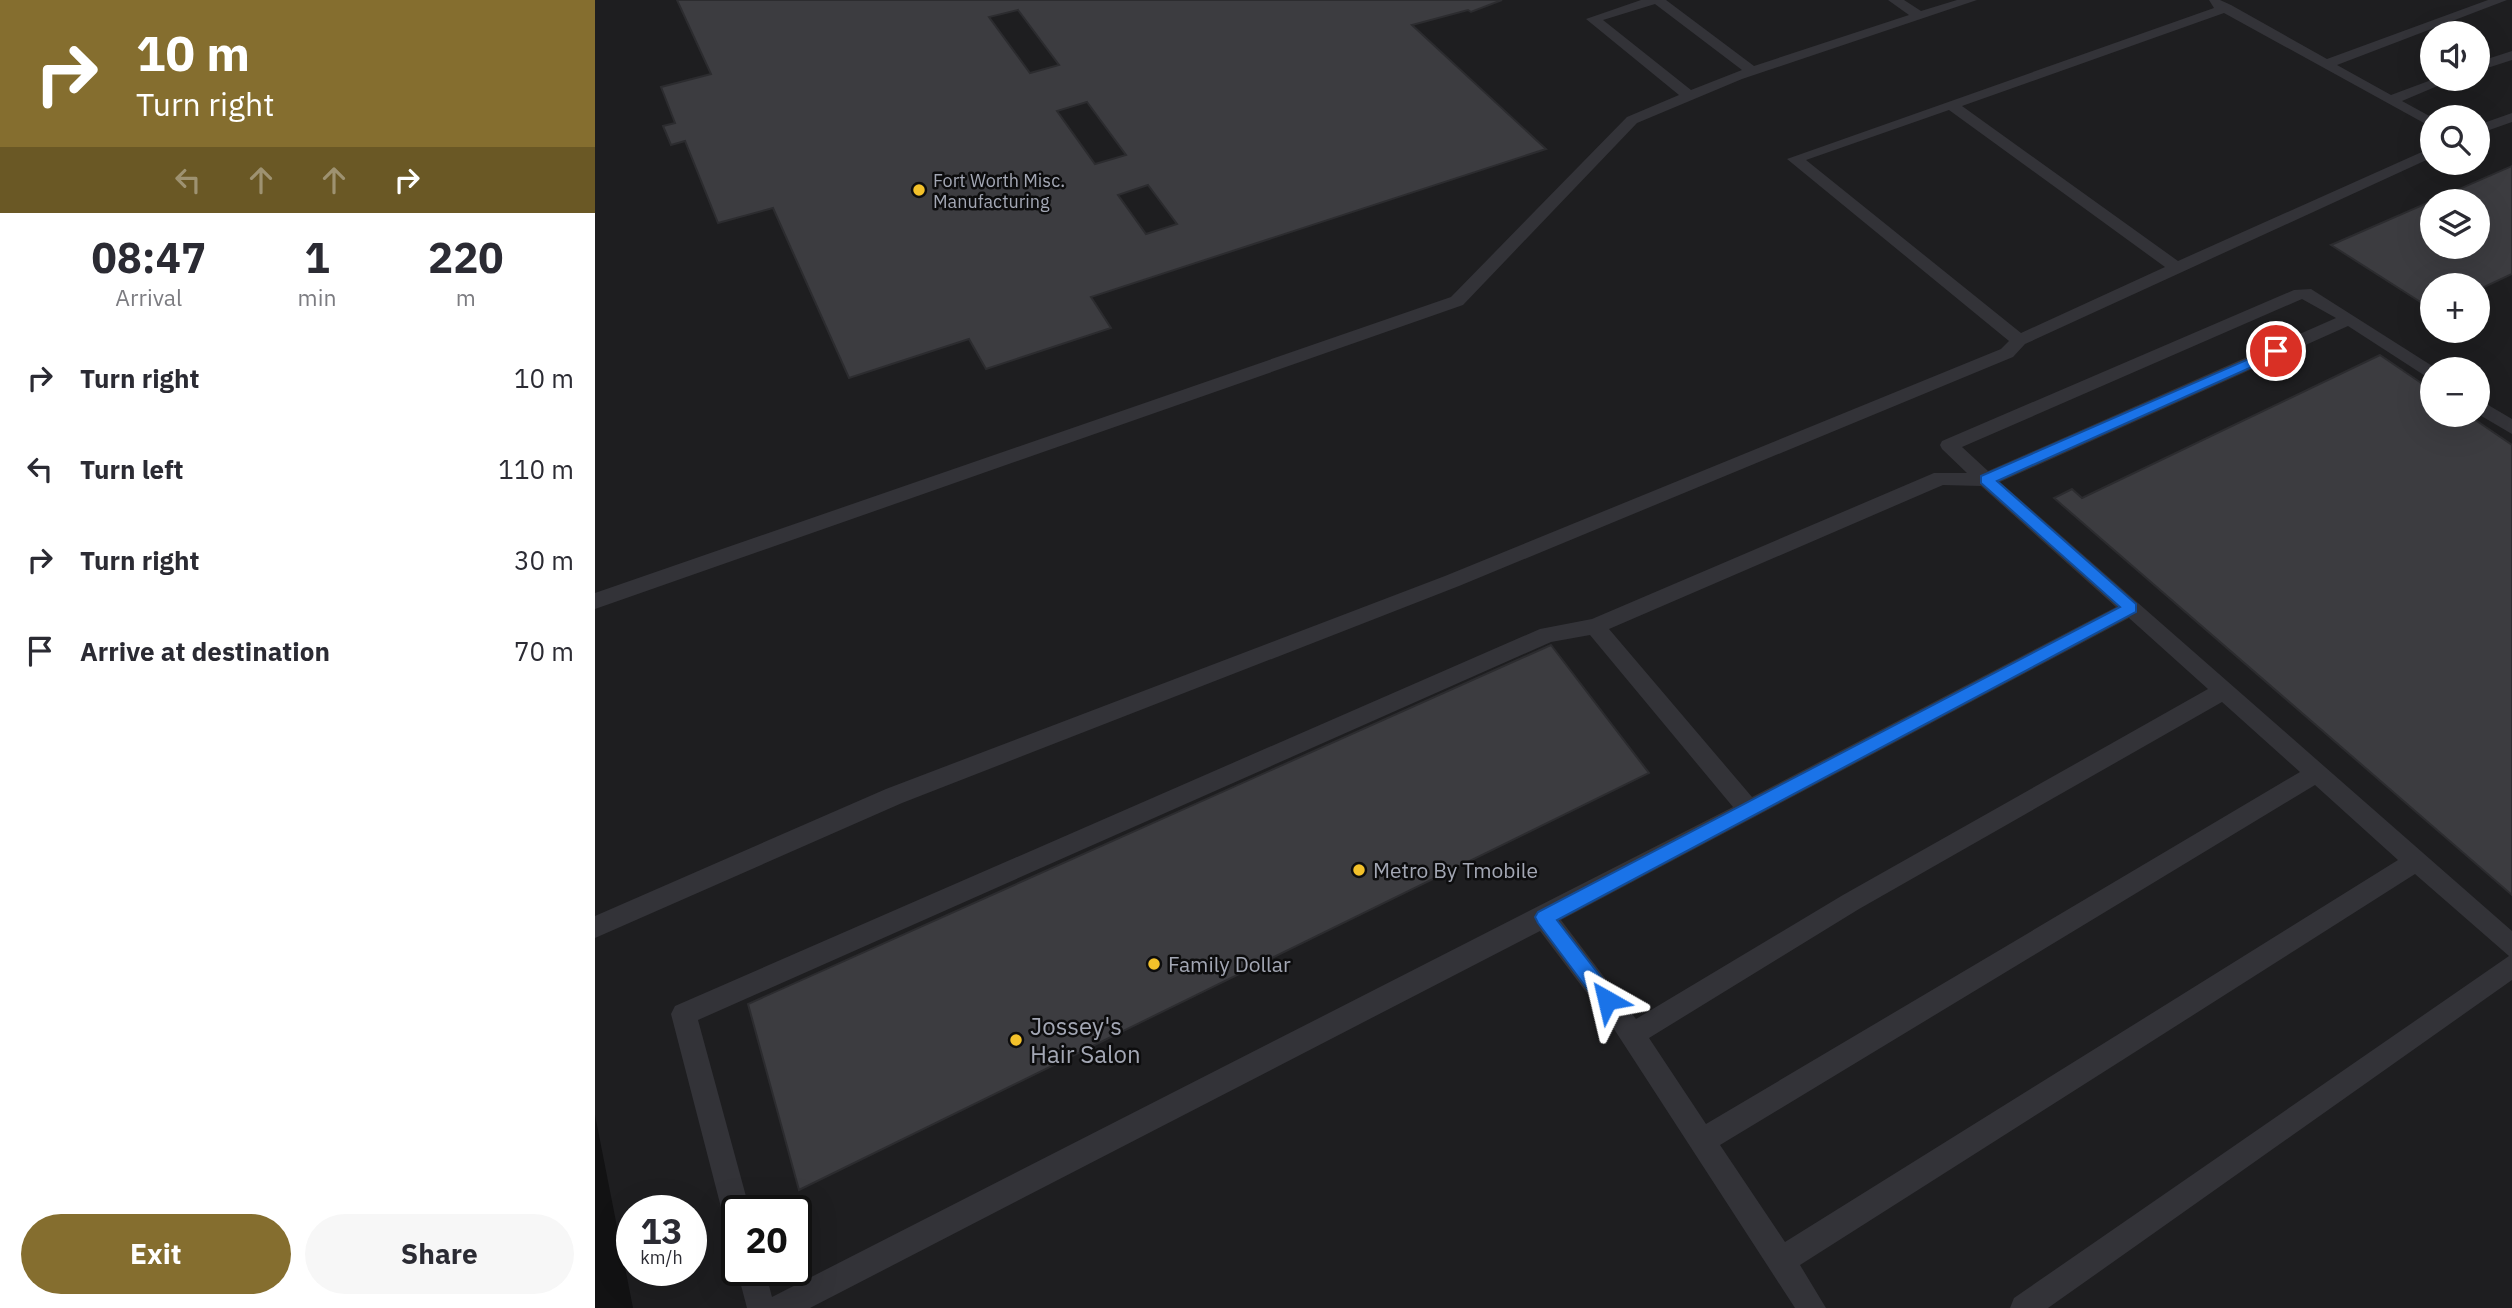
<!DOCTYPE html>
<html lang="en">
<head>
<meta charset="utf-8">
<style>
	:root { --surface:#fff; --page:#f7f7f7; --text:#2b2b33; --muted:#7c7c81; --accent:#856e2f }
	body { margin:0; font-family:"IBM Plex Sans",sans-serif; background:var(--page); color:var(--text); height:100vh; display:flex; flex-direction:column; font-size:26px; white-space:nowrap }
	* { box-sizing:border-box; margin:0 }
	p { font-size:23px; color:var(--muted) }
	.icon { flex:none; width:38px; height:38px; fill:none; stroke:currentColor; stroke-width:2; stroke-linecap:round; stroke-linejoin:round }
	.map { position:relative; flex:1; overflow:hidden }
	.panel { display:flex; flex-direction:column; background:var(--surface); width:595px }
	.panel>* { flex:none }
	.guide { background:#856e2f; color:#fff; overflow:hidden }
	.fabs { position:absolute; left:1825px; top:21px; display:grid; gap:14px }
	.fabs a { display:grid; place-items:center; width:70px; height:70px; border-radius:50%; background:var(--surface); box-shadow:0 7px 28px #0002; font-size:35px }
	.speed { position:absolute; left:21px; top:1195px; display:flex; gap:14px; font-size:35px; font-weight:700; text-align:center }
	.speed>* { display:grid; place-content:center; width:91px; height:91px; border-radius:50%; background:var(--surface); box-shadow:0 7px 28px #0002; line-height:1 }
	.speed small { font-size:18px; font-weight:400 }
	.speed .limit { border:4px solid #111; border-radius:10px; background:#fff; color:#111 }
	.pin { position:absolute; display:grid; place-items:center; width:60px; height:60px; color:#fff; margin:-30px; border:4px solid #fff; border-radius:50%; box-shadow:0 2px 7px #0007 }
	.me { position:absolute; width:77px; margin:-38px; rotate:323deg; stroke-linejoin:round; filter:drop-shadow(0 0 5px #0008) }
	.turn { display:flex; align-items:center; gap:24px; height:147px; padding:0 21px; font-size:32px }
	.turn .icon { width:91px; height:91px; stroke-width:2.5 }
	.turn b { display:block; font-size:49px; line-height:60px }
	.lanes { display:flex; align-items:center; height:66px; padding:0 21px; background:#0003; justify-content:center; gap:35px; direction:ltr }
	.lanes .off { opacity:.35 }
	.eta { display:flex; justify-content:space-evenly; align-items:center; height:119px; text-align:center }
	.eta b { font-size:42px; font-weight:800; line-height:49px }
	.button { display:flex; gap:14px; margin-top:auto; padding:14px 21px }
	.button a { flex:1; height:80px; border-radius:42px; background:var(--accent); color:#fff; font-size:28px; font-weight:800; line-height:80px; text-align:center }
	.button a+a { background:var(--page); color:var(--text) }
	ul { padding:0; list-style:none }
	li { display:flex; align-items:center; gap:21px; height:91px; padding:0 21px }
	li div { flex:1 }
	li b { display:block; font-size:26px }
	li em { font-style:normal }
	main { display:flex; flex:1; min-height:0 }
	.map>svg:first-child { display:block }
</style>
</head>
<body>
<main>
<section class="panel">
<div class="guide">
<div class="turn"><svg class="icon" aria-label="right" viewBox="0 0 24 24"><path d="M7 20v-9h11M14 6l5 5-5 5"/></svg><div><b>10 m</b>Turn right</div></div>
<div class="lanes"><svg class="icon off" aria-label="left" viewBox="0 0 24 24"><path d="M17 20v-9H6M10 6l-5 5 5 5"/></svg><svg class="icon off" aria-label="ahead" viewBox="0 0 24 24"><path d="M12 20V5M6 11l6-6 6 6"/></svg><svg class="icon off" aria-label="ahead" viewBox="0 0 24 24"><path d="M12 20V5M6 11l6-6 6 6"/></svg><svg class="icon" aria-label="right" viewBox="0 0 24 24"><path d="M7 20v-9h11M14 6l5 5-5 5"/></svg></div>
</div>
<div class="eta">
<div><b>08:47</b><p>Arrival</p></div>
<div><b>1</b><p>min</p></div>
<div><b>220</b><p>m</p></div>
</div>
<ul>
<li><svg class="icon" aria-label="right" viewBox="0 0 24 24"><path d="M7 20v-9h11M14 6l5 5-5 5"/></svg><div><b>Turn right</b></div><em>10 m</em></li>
<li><svg class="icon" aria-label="left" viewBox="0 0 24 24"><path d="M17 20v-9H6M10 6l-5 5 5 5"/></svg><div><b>Turn left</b></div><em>110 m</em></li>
<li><svg class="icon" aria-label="right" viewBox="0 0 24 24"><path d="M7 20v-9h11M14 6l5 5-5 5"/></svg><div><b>Turn right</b></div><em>30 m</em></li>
<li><svg class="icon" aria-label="arrive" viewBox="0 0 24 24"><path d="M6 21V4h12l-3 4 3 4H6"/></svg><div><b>Arrive at destination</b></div><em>70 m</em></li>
</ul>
<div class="button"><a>Exit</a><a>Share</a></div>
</section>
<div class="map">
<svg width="1917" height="1308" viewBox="0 0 1917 1308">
	<rect width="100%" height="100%" fill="#121213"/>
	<path fill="#1e1e20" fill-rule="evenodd" d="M 0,0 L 1917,0 L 1917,1308 L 38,1308 L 0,1115 ZM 1838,33 L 1883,33 L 1883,79 L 1838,79 ZM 1838,117 L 1883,117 L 1883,163 L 1838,163 ZM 1838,201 L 1883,201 L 1883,247 L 1838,247 ZM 1838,285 L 1883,285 L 1883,331 L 1838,331 ZM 1838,369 L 1883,369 L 1883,415 L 1838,415 ZM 37,1211 L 96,1211 L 96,1270 L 37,1270 ZM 142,1211 L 201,1211 L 201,1270 L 142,1270 Z"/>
	<path fill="#3c3c40" stroke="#2c2c2f" stroke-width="2" fill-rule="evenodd" d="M 82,0 L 907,0 L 876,12 L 873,10 L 817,25 L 951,149 L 496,297 L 516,328 L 391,369 L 374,339 L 254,378 L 178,208 L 123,223 L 90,141 L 76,145 L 68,126 L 80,123 L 66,87 L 116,74 ZM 423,10 L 464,65 L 435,73 L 394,17 ZM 492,102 L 531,155 L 500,164 L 462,111 ZM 553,185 L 582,224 L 551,234 L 523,195 Z
		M 1917,166 L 1917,274 L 1883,290 L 1883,285 L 1838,285 L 1838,310 L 1736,245 ZM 1838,201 L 1883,201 L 1883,247 L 1838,247 Z
		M 1785,355 L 1838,391 L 1838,415 L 1873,415 L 1917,445 L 1917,895 L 1459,498 L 1477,489 L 1487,498 Z
		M 956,645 L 1054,773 L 204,1190 L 153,1004 Z"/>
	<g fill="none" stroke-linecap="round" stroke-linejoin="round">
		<path fill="#333338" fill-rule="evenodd" d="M 1046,0 L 1071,0 L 1159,66 L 1314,15 L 1293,0 L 1309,0 L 1326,11 L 1362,0 L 1382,0 L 1147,79 L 1042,123 L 868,305 L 0,609 L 0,593 L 856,297 L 1032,117 L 1084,95 L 991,19 ZM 1060,4 L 1147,70 L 1096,90 L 1008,20 Z
			M 1614,0 L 1625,0 L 1636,5 L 1732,59 L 1893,0 L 1912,0 L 1742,65 L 1796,95 L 1839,79 L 1859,79 L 1807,101 L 1838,118 L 1838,128 L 1629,13 L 1367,106 L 1583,261 L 1838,147 L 1838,157 L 1430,344 L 1418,357 L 864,586 L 307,803 L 0,938 L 0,916 L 291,789 L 850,576 L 1406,349 L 1414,341 L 1192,159 L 1619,8 ZM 1354,110 L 1570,267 L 1426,333 L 1211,160 Z
			M 1917,51 L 1917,60 L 1883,71 L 1883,62 Z
			M 1917,113 L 1917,122 L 1883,134 L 1883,125 Z
			M 1716,289 L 1842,369 L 1838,369 L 1838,381 L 1753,326 L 1405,482 L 1917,931 L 1917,980 L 1453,1308 L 1415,1308 L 1419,1298 L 1914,956 L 1820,874 L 1205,1265 L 1231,1308 L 1200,1308 L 1019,1029 L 945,931 L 215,1308 L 152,1308 L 142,1270 L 170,1270 L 177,1297 L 1138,807 L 995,635 L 956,642 L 103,1020 L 155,1211 L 142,1211 L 142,1229 L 132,1225 L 128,1215 L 76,1014 L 80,1006 L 945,629 L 997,619 L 1339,473 L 1372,473 L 1347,449 L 1345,445 L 1347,441 L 1699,290 ZM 1707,299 L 1741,318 L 1393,471 L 1367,447 ZM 1348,485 L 1386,486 L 1521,607 L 1157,797 L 1014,629 ZM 1534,618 L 1613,689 L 1248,895 L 1041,1019 L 966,920 ZM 1627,702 L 1705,772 L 1111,1124 L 1054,1038 L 1264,909 ZM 1720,785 L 1803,860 L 1190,1242 L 1125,1145 Z
			M 1883,399 L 1917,419 L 1917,434 L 1883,414 Z"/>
	</g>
	<path fill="#1a73e8" stroke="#114b97" stroke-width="2" d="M 1681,347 L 1688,351 L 1686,354 L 1402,481 L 1541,604 L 1541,612 L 962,920 L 1019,994 L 1022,1000 L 1019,1006 L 1012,1009 L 1005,1006 L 943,923 L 940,917 L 943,912 L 1525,607 L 1386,483 L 1386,476 Z"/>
	<g fill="#f3c12a" stroke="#0d0d0e" stroke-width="2.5">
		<circle cx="324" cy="190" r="7"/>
		<circle cx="764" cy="870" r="7"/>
		<circle cx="559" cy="964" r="7"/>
		<circle cx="421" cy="1040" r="7"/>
	</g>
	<g text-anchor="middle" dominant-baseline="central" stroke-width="5" stroke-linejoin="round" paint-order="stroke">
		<g font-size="18" fill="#a3a7b4" stroke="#0d0d0e" text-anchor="start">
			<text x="338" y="180">Fort Worth Misc.<tspan x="338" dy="21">Manufacturing</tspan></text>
		</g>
		<g font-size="21" fill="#a3a7b4" stroke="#0d0d0e" text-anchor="start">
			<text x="778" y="870">Metro By Tmobile</text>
			<text x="573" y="964">Family Dollar</text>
		</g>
		<g font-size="24" fill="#a3a7b4" stroke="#0d0d0e" text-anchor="start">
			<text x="435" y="1026">Jossey's<tspan x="435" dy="28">Hair Salon</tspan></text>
		</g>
	</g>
</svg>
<div class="fabs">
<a><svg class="icon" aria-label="sound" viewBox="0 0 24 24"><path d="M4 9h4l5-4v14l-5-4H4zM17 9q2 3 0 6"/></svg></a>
<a><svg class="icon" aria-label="search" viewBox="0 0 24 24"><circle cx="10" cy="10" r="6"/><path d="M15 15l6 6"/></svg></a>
<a><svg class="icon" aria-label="layers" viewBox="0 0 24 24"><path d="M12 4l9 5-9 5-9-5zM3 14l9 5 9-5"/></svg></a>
<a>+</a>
<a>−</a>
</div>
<div class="speed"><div>13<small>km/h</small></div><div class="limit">20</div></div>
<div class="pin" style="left:1681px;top:351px;background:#d93025"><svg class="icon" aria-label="arrive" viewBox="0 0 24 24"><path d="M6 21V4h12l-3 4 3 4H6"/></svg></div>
<svg class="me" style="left:1012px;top:1000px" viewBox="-20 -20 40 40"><path d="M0-17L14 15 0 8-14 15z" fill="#1a73e8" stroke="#fff" stroke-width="4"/></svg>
</div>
</main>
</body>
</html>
